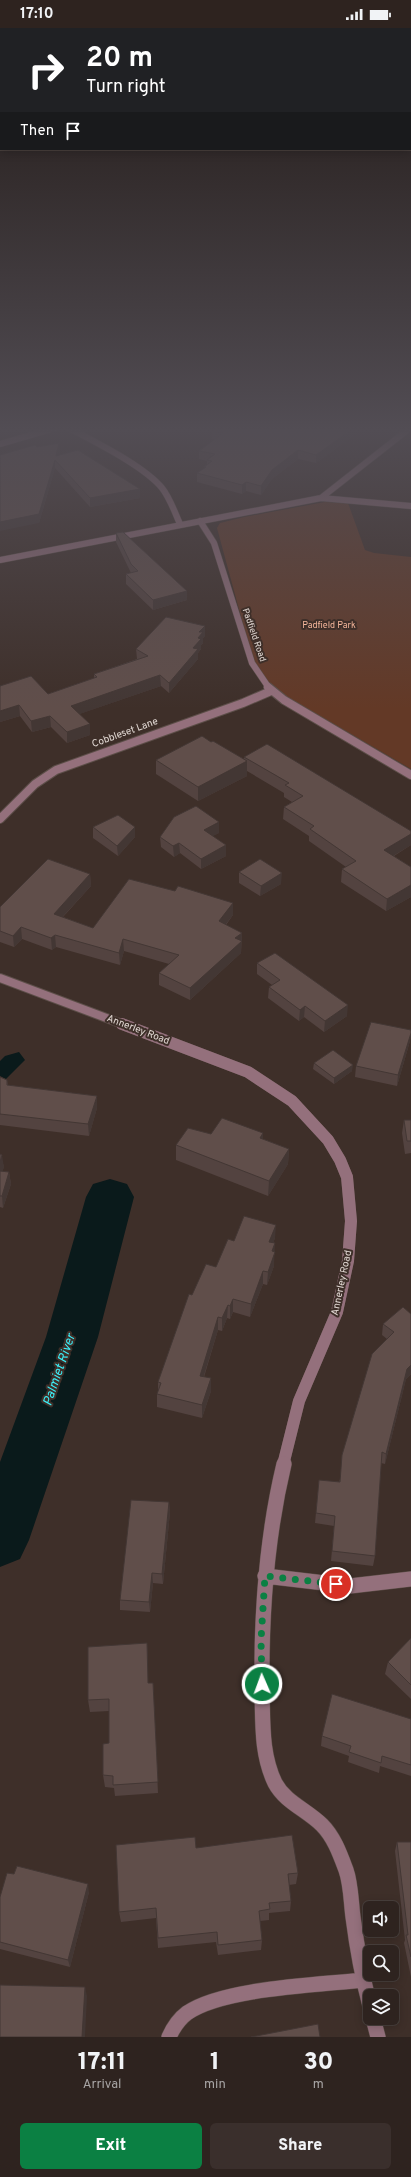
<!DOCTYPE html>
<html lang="en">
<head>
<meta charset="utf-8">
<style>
	:root { --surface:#2e231f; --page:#3a2f2c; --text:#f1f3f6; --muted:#a7a4a4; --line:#49403d; --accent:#0b8043 }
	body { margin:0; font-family:Overpass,sans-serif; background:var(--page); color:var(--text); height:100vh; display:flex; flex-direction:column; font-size:15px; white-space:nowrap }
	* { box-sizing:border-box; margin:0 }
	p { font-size:13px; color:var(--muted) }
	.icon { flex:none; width:22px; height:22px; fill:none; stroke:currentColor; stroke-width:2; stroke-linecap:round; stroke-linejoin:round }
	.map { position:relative; height:2009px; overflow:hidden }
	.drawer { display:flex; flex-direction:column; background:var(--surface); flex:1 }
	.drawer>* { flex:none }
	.guide { position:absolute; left:0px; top:0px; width:411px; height:122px; box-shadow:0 2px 10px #0003,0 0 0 1px var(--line); background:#202124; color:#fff; overflow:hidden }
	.buttons { position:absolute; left:363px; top:1873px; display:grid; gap:8px }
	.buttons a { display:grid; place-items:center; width:36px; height:36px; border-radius:6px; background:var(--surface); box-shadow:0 2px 10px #0003,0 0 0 1px var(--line); font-size:20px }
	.pin { position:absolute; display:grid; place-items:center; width:34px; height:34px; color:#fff; margin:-17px; border:2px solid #fff; border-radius:50%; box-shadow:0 1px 4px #0007 }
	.me { position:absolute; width:44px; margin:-22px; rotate:358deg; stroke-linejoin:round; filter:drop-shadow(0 0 3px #0008) }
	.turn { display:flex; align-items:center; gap:14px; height:84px; padding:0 20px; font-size:18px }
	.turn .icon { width:52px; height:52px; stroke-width:2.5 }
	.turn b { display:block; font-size:28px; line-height:34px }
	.then { display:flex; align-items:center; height:38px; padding:0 20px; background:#0003; gap:8px; font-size:15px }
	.eta { display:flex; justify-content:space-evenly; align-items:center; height:68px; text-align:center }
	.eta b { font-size:24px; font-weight:800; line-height:28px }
	.primary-button { display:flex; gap:8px; margin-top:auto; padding:8px 20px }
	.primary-button a { flex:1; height:46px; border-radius:6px; background:var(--accent); color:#fff; font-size:16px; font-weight:800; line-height:46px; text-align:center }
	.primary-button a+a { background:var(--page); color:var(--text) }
	.status { display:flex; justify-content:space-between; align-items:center; height:28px; padding:0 20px; background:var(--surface); direction:ltr }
	.status svg { height:11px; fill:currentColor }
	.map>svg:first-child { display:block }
</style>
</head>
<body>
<div class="status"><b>17:10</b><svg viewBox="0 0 49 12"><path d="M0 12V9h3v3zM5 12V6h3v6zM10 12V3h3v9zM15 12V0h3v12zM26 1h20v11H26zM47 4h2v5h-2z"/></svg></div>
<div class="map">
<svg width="411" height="2009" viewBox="0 0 411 2009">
	<rect width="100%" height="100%" fill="#3e2f29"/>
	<path fill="#633926" d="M 325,474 L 348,475 L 365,522 L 374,525 L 411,529 L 411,741 L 272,660 L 253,633 L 217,500 L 220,495 L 244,489 Z"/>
	<path fill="#0a1a1b" d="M 19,1024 L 25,1032 L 6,1051 L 0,1048 L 0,1033 L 5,1028 Z"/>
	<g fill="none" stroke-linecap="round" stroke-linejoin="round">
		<path fill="#0a1a1b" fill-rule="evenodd" d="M 110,1151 L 127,1156 L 134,1169 L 98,1309 L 29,1512 L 20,1531 L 0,1539 L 0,1434 L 46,1309 L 86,1169 L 93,1156 Z"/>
		<defs>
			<path id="minor-far3" d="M 69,400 C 95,414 144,438 162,460 C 170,470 175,485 180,496
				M 0,416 L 55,400
				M 321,470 L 411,478
				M 200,493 L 214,515 L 252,635 L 269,660
				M 0,532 L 321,470 L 410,400"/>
			<path id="minor-far2" d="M 268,659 L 284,672 L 411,747
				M 0,791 L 35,756 L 56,742 L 243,675 L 271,663
				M 0,950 L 125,997"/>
			<path id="minor-far1" d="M 122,996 L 248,1044 L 292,1073 L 328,1112 L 340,1132 L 347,1149 L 351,1193 L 348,1233 L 337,1284 L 299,1373 L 283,1437"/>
			<path id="minor" d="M 284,1436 C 266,1511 261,1587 262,1663 C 263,1695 261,1726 275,1755 C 285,1774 307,1782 322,1797 C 334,1809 340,1826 346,1842 C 351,1856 351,1874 353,1889 C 357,1920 362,1948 370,1978
				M 265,1548 L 350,1558 L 411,1551
				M 373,1990 L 378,2009
				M 169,2009 C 173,2000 179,1991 187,1985 C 223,1960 318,1957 363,1952"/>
		</defs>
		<use href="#minor-far3" stroke="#5c4e48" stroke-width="7"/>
		<use href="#minor-far2" stroke="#5c4e48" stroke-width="10"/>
		<use href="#minor-far1" stroke="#5c4e48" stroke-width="12"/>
		<use href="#minor" stroke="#5c4e48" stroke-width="16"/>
		<use href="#minor-far3" stroke="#94707c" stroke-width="6"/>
		<use href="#minor-far2" stroke="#94707c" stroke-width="8"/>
		<use href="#minor-far1" stroke="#94707c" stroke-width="12"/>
		<use href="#minor" stroke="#94707c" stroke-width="15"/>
	</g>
	<path fill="#534340" d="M 216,400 L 359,400 L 354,404 L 353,408 L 316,435 L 298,431 L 272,451 L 261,467 L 246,463 L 242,466 L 197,454 L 197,445 L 204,441 L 204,439 L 207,437 L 207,433 L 199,431 L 199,423 L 214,412 L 212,411 L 212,403 Z
		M 37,419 L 60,424 L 59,427 L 140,470 L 90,479 L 55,440 L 39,495 Z
		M 116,505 L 187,563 L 187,572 L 153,582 L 126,556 L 126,546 L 131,545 L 116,514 Z
		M 205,608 L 203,610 L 203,615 L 201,617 L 201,621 L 198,625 L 198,631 L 169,665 L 161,658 L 79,686 L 90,707 L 67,715 L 51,699 L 32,704 L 20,688 L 0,694 L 0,658 L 48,666 L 94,650 L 94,646 L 137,631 L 136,621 Z
		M 211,714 L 244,731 L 244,729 L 411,803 L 411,817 L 394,828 L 411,839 L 411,869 L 386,883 L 341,854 L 342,841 L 346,839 L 309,813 L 309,808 L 283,791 L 284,779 L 292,774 L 284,769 L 284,765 L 247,743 L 247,748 L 198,773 L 156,746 L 156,732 Z
		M 93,799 L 135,799 L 135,809 L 118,828 L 93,810 Z
		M 219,805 L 212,808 L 226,817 L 226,828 L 201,841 L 180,825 L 174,829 L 161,819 L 160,809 Z
		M 239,844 L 281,856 L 260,868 L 239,855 Z
		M 90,846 L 91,858 L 63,889 L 93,900 L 233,887 L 226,897 L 242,905 L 241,925 L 190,972 L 159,957 L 159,945 L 169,936 L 124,923 L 120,937 L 56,919 L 52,922 L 22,911 L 14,919 L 0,914 L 0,879 Z
		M 257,935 L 347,988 L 324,1004 L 304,989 L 299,993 L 268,970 L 269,959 L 272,957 L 257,946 Z
		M 411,1002 L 410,1013 L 397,1058 L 355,1049 L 356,1038 Z
		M 314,1035 L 352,1043 L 334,1056 L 313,1041 Z
		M 0,1049 L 7,1052 L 8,1057 L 97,1068 L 97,1080 L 89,1108 L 0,1097 Z
		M 404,1092 L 411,1092 L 411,1125 L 405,1126 L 402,1105 Z
		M 211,1106 L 263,1111 L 289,1121 L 288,1136 L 268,1168 L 176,1132 L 176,1117 Z
		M 0,1126 L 4,1139 L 2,1143 L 9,1144 L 11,1156 L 3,1180 L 0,1179 Z
		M 275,1210 L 273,1215 L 274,1224 L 274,1238 L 267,1257 L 263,1256 L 250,1289 L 233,1284 L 230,1291 L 227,1290 L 222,1303 L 218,1302 L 204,1349 L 211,1363 L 202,1390 L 157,1379 L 157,1366 L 158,1364 L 158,1354 L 192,1267 L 216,1239 L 234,1213 Z
		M 411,1286 L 411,1346 L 406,1351 L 385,1436 L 381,1435 L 375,1528 L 373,1538 L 331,1533 L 334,1498 L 315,1495 L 319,1452 L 339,1454 L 387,1311 L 382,1307 L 383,1296 Z
		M 169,1474 L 170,1484 L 163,1556 L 153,1555 L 150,1584 L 120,1582 L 120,1572 Z
		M 411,1610 L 411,1671 L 385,1646 L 388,1634 Z
		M 147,1615 L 148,1655 L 153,1655 L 158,1765 L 115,1768 L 114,1760 L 105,1759 L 103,1747 L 109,1715 L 109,1683 L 90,1684 L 88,1672 Z
		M 411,1691 L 411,1748 L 380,1738 L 379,1745 L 348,1734 L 349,1728 L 321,1718 L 322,1708 Z
		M 397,1814 L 411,1814 L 411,1949 L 404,1915 L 405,1912 L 395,1823 Z
		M 196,1820 L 298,1845 L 296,1856 L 289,1857 L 291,1873 L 290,1883 L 269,1885 L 269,1892 L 260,1893 L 262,1912 L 261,1922 L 218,1927 L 216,1914 L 158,1920 L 156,1890 L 121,1894 L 119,1884 Z
		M 89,1864 L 70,1939 L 0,1921 L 0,1869 Z"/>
	<path fill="#433734" d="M 349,400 L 359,400 L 354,404 L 353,408 L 316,435 L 316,427 Z
		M 59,415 L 60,424 L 57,434 L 56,428 Z
		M 298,422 L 298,431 L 272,451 L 261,467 L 261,458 L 272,442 Z
		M 55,432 L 55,440 L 39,495 L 0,503 L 0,494 Z
		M 246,454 L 246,463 L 242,466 L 242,457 Z
		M 140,461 L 140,470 L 90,479 L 90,470 Z
		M 187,563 L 187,572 L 153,582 L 153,572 Z
		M 205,598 L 205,608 L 203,610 L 203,615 L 201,617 L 201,621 L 198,625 L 198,631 L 169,665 L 169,655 L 193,620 L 199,604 Z
		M 160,647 L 161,658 L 71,689 L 71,678 Z
		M 19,677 L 20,688 L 0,694 L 0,683 Z
		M 50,688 L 51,699 L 32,704 L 31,693 Z
		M 90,696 L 90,707 L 67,715 L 67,704 Z
		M 247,733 L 247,748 L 198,773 L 198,759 Z
		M 219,794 L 219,805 L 204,813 L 204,802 Z
		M 135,799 L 135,809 L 118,828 L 117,818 Z
		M 411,806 L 411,817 L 383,834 L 384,822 Z
		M 179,815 L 180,825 L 174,829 L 173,818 Z
		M 226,817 L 226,828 L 201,841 L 201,831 Z
		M 282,845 L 281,856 L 260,868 L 261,858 Z
		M 90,846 L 91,858 L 55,897 L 54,886 Z
		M 411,857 L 411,869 L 386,883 L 387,871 Z
		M 233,875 L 233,887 L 219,905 L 219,893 Z
		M 21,899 L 22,911 L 14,919 L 13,908 Z
		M 242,905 L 241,925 L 190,972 L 190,960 L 235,910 Z
		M 55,907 L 56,919 L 52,922 L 51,910 Z
		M 123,911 L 124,923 L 120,937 L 119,925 Z
		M 348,977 L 347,988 L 324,1004 L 325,993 Z
		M 305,978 L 304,989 L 299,993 L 300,982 Z
		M 411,1005 L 410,1013 L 397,1058 L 398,1047 Z
		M 353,1037 L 352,1043 L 334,1056 L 334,1050 Z
		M 97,1068 L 97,1080 L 89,1108 L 88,1096 Z
		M 263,1105 L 263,1120 L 260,1110 Z
		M 289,1121 L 288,1136 L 268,1168 L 269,1153 Z
		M 2,1127 L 4,1139 L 0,1151 L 0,1134 Z
		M 9,1144 L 11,1156 L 3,1180 L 2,1168 Z
		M 276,1197 L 275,1210 L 269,1227 L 269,1214 Z
		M 275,1215 L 274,1238 L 267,1257 L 268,1244 L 272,1223 Z
		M 263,1243 L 263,1256 L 250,1289 L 251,1276 Z
		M 233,1271 L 233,1284 L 230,1291 L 230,1278 Z
		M 228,1277 L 227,1290 L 222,1303 L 222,1290 Z
		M 218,1289 L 218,1302 L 200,1360 L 200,1348 Z
		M 411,1337 L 411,1346 L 406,1351 L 385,1436 L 386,1426 L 407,1341 Z
		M 211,1350 L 211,1363 L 202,1390 L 202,1377 Z
		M 169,1474 L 170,1484 L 163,1556 L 162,1546 Z
		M 152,1545 L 153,1555 L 150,1584 L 149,1574 Z
		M 88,1856 L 89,1864 L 70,1939 L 68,1932 Z
		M 85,1959 L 87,1968 L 85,2009 L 82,2009 Z"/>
	<path fill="#604e4a" stroke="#433734" d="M 216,400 L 354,400 L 316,427 L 298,422 L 272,442 L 261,458 L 246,454 L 242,457 L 197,445 L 206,439 L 204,439 L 212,433 L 207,432 L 215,426 L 199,423 L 223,405 L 212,403 Z
		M 59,415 L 56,428 L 78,422 L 140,461 L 90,470 L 55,432 L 39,486 L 0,494 L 0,427 L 35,417 L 37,419 Z
		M 123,504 L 187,563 L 153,572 L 126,546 L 138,543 L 131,536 L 116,505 Z
		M 166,589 L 205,598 L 199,604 L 203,604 L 198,610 L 201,611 L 193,620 L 198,621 L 169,655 L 160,647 L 71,678 L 90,696 L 67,704 L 50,688 L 31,693 L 19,677 L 0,683 L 0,658 L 31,648 L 48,666 L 97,649 L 94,646 L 148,628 L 136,621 Z
		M 202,708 L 211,714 L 213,713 L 247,733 L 198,759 L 156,732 Z
		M 267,716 L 411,803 L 411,806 L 384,822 L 411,839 L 411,857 L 387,871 L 342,841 L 356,833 L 310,801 L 314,798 L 284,779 L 303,768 L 285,757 L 289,755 L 244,729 Z
		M 196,778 L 219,794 L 204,802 L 226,817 L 201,831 L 179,815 L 173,818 L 160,809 L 174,789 Z
		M 118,787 L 135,799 L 117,818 L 93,799 Z
		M 48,831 L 90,846 L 54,886 L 93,900 L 129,851 L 175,863 L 178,858 L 233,875 L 219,893 L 242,905 L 235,910 L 242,913 L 190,960 L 159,945 L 179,927 L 123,911 L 119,925 L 55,907 L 51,910 L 21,899 L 13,908 L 0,903 L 0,879 Z
		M 260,831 L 282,845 L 261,858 L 239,844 Z
		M 275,925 L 348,977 L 325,993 L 305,978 L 300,982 L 269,959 L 280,952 L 257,935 Z
		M 371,994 L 411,1002 L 411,1005 L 398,1047 L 356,1038 Z
		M 333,1022 L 353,1037 L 334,1050 L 314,1035 Z
		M 0,1049 L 7,1052 L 7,1057 L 97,1068 L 88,1096 L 0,1086 Z
		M 222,1090 L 263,1105 L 260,1110 L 289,1121 L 269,1153 L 176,1117 L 188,1100 L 211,1106 Z
		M 404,1092 L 411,1092 L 411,1113 L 407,1113 Z
		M 0,1126 L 2,1127 L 0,1134 Z
		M 0,1143 L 9,1144 L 2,1168 L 0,1168 Z
		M 244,1188 L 276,1197 L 269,1214 L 275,1215 L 272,1223 L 275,1224 L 268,1244 L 263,1243 L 251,1276 L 233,1271 L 230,1278 L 228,1277 L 222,1290 L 218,1289 L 200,1348 L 211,1350 L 202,1377 L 157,1366 L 161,1355 L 158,1354 L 189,1266 L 192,1267 L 206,1236 L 216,1239 L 228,1211 L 234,1213 Z
		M 403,1279 L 411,1286 L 411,1337 L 407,1341 L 386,1426 L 382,1424 L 375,1528 L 332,1523 L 335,1488 L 316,1485 L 319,1452 L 340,1454 L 342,1427 L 372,1326 L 394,1304 L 383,1296 Z
		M 131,1472 L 169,1474 L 162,1546 L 152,1545 L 149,1574 L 120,1572 Z
		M 411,1610 L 411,1657 L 388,1634 Z
		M 147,1615 L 148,1655 L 153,1655 L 158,1754 L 113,1757 L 113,1748 L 103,1747 L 103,1716 L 109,1715 L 109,1671 L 88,1672 L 88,1619 Z
		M 332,1666 L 411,1691 L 411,1737 L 382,1728 L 381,1735 L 349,1724 L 351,1718 L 322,1708 Z
		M 292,1807 L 298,1845 L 288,1846 L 291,1873 L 269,1875 L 270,1881 L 259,1883 L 262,1912 L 218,1917 L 217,1904 L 158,1910 L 156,1880 L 119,1884 L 116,1817 L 195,1809 L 196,1820 Z
		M 397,1814 L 411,1814 L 411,1929 L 406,1907 L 408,1907 Z
		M 17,1838 L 88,1856 L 68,1932 L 0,1914 L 0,1869 L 7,1845 L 14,1846 Z
		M 0,1957 L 85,1959 L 82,2009 L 0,2009 Z
		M 318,1996 L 320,2009 L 251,2009 Z"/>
	<linearGradient id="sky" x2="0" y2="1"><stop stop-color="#221a17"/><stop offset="0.59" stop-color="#524d54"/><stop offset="1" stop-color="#524d54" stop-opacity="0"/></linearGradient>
	<rect width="411" height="681" fill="url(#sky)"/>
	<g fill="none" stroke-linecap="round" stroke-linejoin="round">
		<path stroke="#0b8043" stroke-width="7" stroke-dasharray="0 12.6" d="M 262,1656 L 261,1612 L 265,1548 L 336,1556"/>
	</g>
	<g text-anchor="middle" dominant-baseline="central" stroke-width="4" stroke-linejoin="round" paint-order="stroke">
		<g font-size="9" fill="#f4b59a" stroke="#3e2f29">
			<text x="329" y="597">Padfield Park</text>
		</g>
		<g font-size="9" fill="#e2d9d4" stroke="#3e2f29">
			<text transform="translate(254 607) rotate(71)">Padfield Road</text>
		</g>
		<g font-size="10" fill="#e2d9d4" stroke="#3e2f29">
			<text transform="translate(125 705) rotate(-20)">Cobbleset Lane</text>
			<text transform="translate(138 1002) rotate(21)">Annerley Road</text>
			<text transform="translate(342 1255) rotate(-78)">Annerley Road</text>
		</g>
		<g font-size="13" font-style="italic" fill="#3bf0f9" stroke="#3e2f29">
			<text transform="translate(60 1342) rotate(-71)">Palmiet River</text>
		</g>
	</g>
</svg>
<div class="buttons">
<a><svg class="icon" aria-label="sound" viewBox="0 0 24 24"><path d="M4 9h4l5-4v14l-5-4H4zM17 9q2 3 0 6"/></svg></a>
<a><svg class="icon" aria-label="search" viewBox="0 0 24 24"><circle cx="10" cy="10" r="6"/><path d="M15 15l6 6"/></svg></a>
<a><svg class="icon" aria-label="layers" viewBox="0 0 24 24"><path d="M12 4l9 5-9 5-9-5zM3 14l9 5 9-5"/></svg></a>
</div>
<div class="pin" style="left:336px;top:1556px;background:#d93025"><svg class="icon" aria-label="arrive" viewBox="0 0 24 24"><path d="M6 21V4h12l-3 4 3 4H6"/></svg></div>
<svg class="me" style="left:262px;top:1656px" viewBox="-20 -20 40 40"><circle r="17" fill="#0b8043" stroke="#fff" stroke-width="3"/><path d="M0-11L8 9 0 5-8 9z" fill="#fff"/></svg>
<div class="guide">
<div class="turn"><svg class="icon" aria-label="right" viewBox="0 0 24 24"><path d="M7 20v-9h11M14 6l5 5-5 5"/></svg><div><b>20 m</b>Turn right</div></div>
<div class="then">Then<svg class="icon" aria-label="arrive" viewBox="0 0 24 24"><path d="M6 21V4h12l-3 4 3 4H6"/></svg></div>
</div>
</div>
<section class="drawer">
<div class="eta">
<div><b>17:11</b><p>Arrival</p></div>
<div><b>1</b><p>min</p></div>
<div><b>30</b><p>m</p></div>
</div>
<div class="primary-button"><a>Exit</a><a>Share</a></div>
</section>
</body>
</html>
